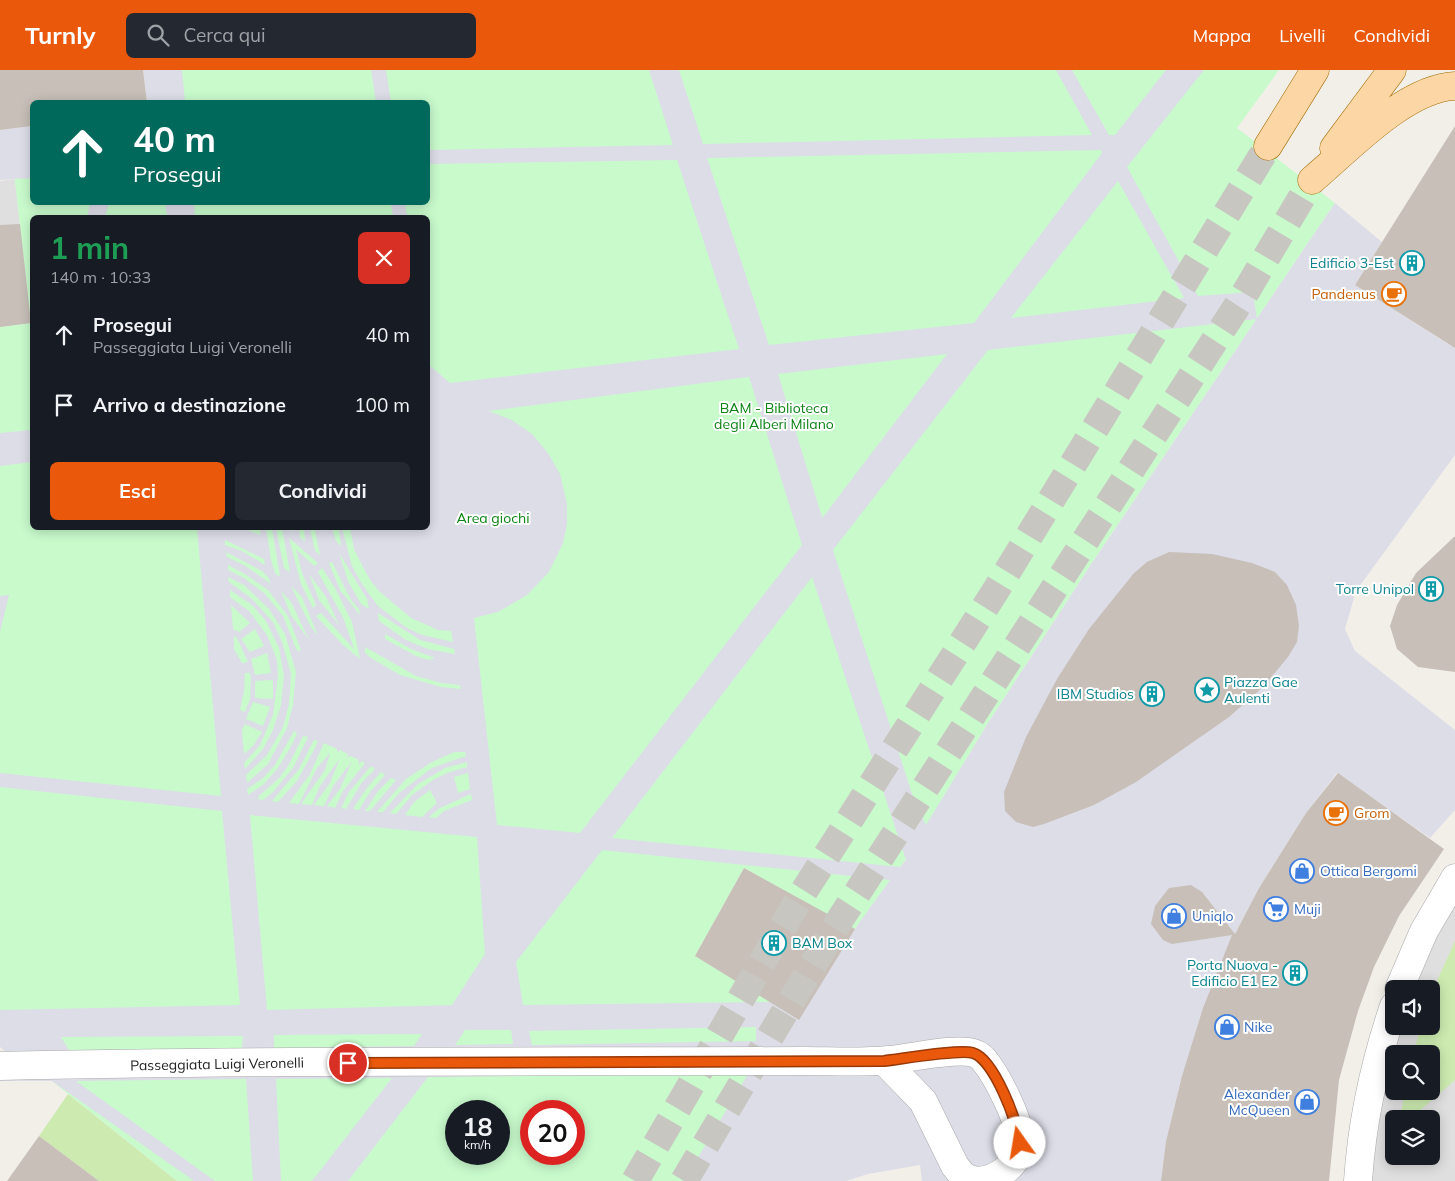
<!DOCTYPE html>
<html lang="it">
<head>
<meta charset="utf-8">
<style>
	:root { --surface:#171b24; --page:#242831; --text:#f1f3f6; --muted:#9ea1a6; --accent:#ea580c }
	body { margin:0; font-family:Mulish,sans-serif; background:var(--page); color:var(--text); height:100vh; display:flex; flex-direction:column; font-size:19px; white-space:nowrap }
	* { box-sizing:border-box; margin:0 }
	p { font-size:16px; color:var(--muted) }
	.icon { flex:none; width:28px; height:28px; fill:none; stroke:currentColor; stroke-width:2; stroke-linecap:round; stroke-linejoin:round }
	.map { position:relative; flex:1; overflow:hidden }
	.panel { position:absolute; left:30px; top:145px; width:400px; height:315px; display:flex; flex-direction:column; background:var(--surface); border-radius:8px; box-shadow:0 2px 12px #0003 }
	.panel>* { flex:none }
	.hud { position:absolute; left:30px; top:30px; width:400px; height:105px; border-radius:8px; box-shadow:0 2px 12px #0003; background:#00695c; color:#fff; overflow:hidden }
	.fabs { position:absolute; left:1385px; top:910px; display:grid; gap:10px }
	.fabs a { display:grid; place-items:center; width:55px; height:55px; border-radius:8px; background:var(--surface); box-shadow:0 2px 12px #0003; font-size:25px }
	.speed { position:absolute; left:445px; top:1030px; display:flex; gap:10px; font-size:25px; font-weight:700; text-align:center }
	.speed>* { display:grid; place-content:center; width:65px; height:65px; border-radius:50%; background:var(--surface); box-shadow:0 2px 12px #0003; line-height:1 }
	.speed small { font-size:12px; font-weight:400 }
	.speed .limit { border:8px solid #d22; background:#fff; color:#111 }
	.pin { position:absolute; display:grid; place-items:center; width:42px; height:42px; color:#fff; margin:-21px; border:2px solid #fff; border-radius:50%; box-shadow:0 1px 5px #0007 }
	.me { position:absolute; width:55px; margin:-28px; rotate:347deg; stroke-linejoin:round; filter:drop-shadow(0 0 4px #0008) }
	.turn { display:flex; align-items:center; gap:18px; height:105px; padding:0 20px; font-size:22px }
	.turn .icon { width:65px; height:65px; stroke-width:2.5 }
	.turn b { display:block; font-size:35px; line-height:42px }
	.round { display:grid; place-items:center; flex:none; width:52px; height:52px; border-radius:8px; background:var(--page) }
	.head { display:flex; align-items:center; justify-content:space-between; height:85px; padding:0 20px }
	h1 { font-size:30px; font-weight:700; line-height:38px; color:#1e9e55 }
	.cta { display:flex; gap:10px; margin-top:auto; padding:10px 20px }
	.cta a { flex:1; height:58px; border-radius:8px; background:var(--accent); color:#fff; font-size:20px; font-weight:700; line-height:58px; text-align:center }
	.cta a+a { background:var(--page); color:var(--text) }
	ul { padding:0; list-style:none }
	li { display:flex; align-items:center; gap:15px; height:70px; padding:0 20px }
	li div { flex:1 }
	li b { display:block; font-size:19px }
	li em { font-style:normal }
	header { display:flex; align-items:center; gap:30px; box-sizing:border-box; height:70px; padding:0 25px; background:var(--accent); color:#fff }
	header strong { font-size:24px }
	nav { display:flex; gap:28px; margin-inline-start:auto; font-size:18px }
	.search { width:350px; height:45px; background:var(--page); display:flex; align-items:center; gap:12px; box-sizing:border-box; padding:0 18px; border-radius:8px; color:var(--muted); font-size:19px }
	.map>svg:first-child { display:block }
</style>
</head>
<body>
<header>
<strong>Turnly</strong>
<div class="search"><svg class="icon" aria-label="search" viewBox="0 0 24 24"><circle cx="10" cy="10" r="6"/><path d="M15 15l6 6"/></svg>Cerca qui</div>
<nav><a>Mappa</a><a>Livelli</a><a>Condividi</a></nav>
</header>
<div class="map">
<svg width="1455" height="1111" viewBox="0 0 1455 1111">
	<rect width="100%" height="100%" fill="#f2efe9"/>
	<path fill="#e0dfdf" fill-rule="evenodd" d="M 15,109 L 31,253 L 0,257 L 0,111 Z
		M 1455,817 L 1455,1111 L 1363,1111 L 1394,956 L 1431,956 L 1431,919 L 1404,919 ZM 1394,984 L 1431,984 L 1431,1021 L 1394,1021 ZM 1394,1049 L 1431,1049 L 1431,1086 L 1394,1086 Z"/>
	<path fill="#cdebb0" d="M 1455,871 L 1455,1010 L 1410,1049 L 1400,1049 L 1405,1021 L 1431,1021 L 1431,984 L 1413,984 L 1421,956 L 1431,956 L 1431,924 Z
		M 68,1024 L 177,1111 L 99,1111 L 39,1066 Z"/>
	<path fill="#c8facc" fill-rule="evenodd" d="M 153,0 L 1279,0 L 1237,58 L 1335,133 L 1090,496 L 990,650 L 906,789 L 854,860 L 744,798 L 695,886 L 784,940 L 703,1111 L 177,1111 L 52,1011 L 0,977 L 0,257 L 31,253 L 13,94 L 32,94 L 32,132 L 428,132 L 428,32 L 155,32 ZM 32,148 L 428,148 L 428,458 L 32,458 ZM 456,1041 L 499,1041 L 499,1084 L 456,1084 ZM 531,1041 L 574,1041 L 574,1084 L 531,1084 Z"/>
	<path fill="#dddde8" fill-rule="evenodd" d="M 143,0 L 182,0 L 185,32 L 147,32 Z
		M 371,0 L 386,0 L 391,32 L 376,32 Z
		M 649,0 L 679,0 L 703,74 L 1092,65 L 1056,0 L 1072,0 L 1109,65 L 1115,65 L 1166,0 L 1204,0 L 1127,97 L 1198,226 L 1253,222 L 1257,249 L 988,280 L 833,480 L 915,733 L 926,755 L 990,650 L 1090,496 L 1335,133 L 1382,172 L 1355,215 L 1448,274 L 1455,265 L 1455,385 L 1356,521 L 1345,559 L 1355,581 L 1455,660 L 1455,740 L 1430,768 L 1337,703 L 1306,743 L 1259,818 L 1228,877 L 1182,1006 L 1166,1071 L 1161,1111 L 922,1111 L 920,1095 L 868,1104 L 846,1111 L 684,1111 L 748,1004 L 428,1007 L 348,1111 L 312,1111 L 392,1008 L 276,1009 L 281,1111 L 253,1111 L 246,1009 L 76,1011 L 215,1111 L 194,1111 L 52,1011 L 0,1011 L 0,983 L 7,983 L 0,977 L 0,940 L 240,935 L 222,741 L 0,717 L 0,703 L 221,726 L 197,458 L 243,458 L 260,465 L 260,460 L 254,458 L 266,458 L 271,490 L 275,503 L 280,507 L 272,458 L 276,458 L 284,498 L 290,502 L 282,458 L 293,461 L 293,458 L 299,458 L 300,468 L 305,471 L 304,458 L 310,458 L 315,481 L 320,485 L 315,460 L 312,458 L 321,458 L 325,461 L 325,458 L 332,458 L 336,471 L 341,476 L 339,458 L 342,458 L 352,496 L 362,514 L 378,536 L 407,558 L 422,565 L 453,572 L 451,561 L 438,560 L 411,548 L 380,522 L 370,510 L 361,493 L 354,479 L 350,458 L 428,458 L 428,288 L 429,295 L 450,313 L 739,279 L 677,90 L 428,94 L 428,80 L 673,75 ZM 1101,80 L 1102,83 L 974,253 L 769,275 L 707,88 ZM 1118,111 L 1184,228 L 1012,248 L 1011,248 ZM 947,284 L 823,447 L 822,447 L 778,304 ZM 749,307 L 802,475 L 580,763 L 497,755 L 474,548 L 498,542 L 527,525 L 549,502 L 563,473 L 567,454 L 567,434 L 560,404 L 548,383 L 532,364 L 512,350 L 489,341 ZM 289,468 L 318,493 L 314,496 L 296,479 L 302,503 L 316,535 L 313,538 L 301,514 ZM 225,470 L 264,489 L 265,495 L 242,481 L 225,475 ZM 226,482 L 262,501 L 268,507 L 271,514 L 244,495 L 227,487 ZM 339,483 L 367,529 L 369,539 L 361,534 L 348,511 ZM 332,492 L 351,530 L 359,539 L 360,545 L 340,520 L 329,493 ZM 228,495 L 245,504 L 268,520 L 288,546 L 301,580 L 297,581 L 283,546 L 265,524 L 244,508 L 228,500 ZM 322,498 L 335,518 L 352,552 L 360,589 L 343,575 L 316,546 L 321,543 L 354,579 L 343,547 L 318,502 ZM 309,504 L 326,527 L 339,555 L 319,530 ZM 228,507 L 244,515 L 269,539 L 285,564 L 296,602 L 293,635 L 287,658 L 268,694 L 247,713 L 246,705 L 267,685 L 283,657 L 289,634 L 291,604 L 282,572 L 273,552 L 252,529 L 229,512 ZM 812,507 L 906,790 L 900,797 L 612,768 ZM 291,516 L 302,527 L 318,566 L 311,557 ZM 230,520 L 252,535 L 266,551 L 279,578 L 284,605 L 281,635 L 273,660 L 263,679 L 245,699 L 244,693 L 260,675 L 273,645 L 278,605 L 277,590 L 267,565 L 249,541 L 230,527 ZM 281,521 L 291,532 L 309,570 L 291,545 ZM 231,535 L 250,553 L 239,562 L 233,559 ZM 378,543 L 420,570 L 454,579 L 455,584 L 428,579 L 406,570 L 379,551 ZM 255,559 L 264,576 L 250,582 L 241,569 ZM 385,564 L 411,579 L 435,588 L 428,590 L 416,586 L 385,569 ZM 234,565 L 237,568 L 248,592 L 242,593 L 234,579 ZM 365,577 L 416,606 L 442,613 L 460,615 L 461,619 L 441,617 L 400,605 L 371,588 L 365,583 ZM 267,583 L 271,603 L 255,605 L 251,589 ZM 245,603 L 250,603 L 251,609 L 250,629 L 245,642 L 240,640 L 244,622 ZM 273,610 L 273,629 L 255,628 L 255,611 ZM 253,632 L 270,637 L 263,656 L 246,649 ZM 245,654 L 262,662 L 253,676 L 244,684 L 242,660 ZM 294,661 L 297,663 L 293,673 L 278,698 L 264,714 L 248,725 L 247,719 L 262,709 L 275,695 ZM 303,666 L 308,667 L 293,698 L 273,722 L 263,730 L 258,729 L 259,726 L 279,708 L 288,696 ZM 314,670 L 318,671 L 314,680 L 297,711 L 278,732 L 272,731 L 299,699 ZM 324,673 L 337,679 L 337,683 L 340,680 L 348,684 L 347,688 L 351,686 L 359,690 L 358,695 L 362,691 L 365,693 L 343,721 L 335,738 L 327,736 L 340,719 L 352,691 L 333,716 L 324,736 L 314,735 L 330,713 L 340,688 L 320,716 L 312,735 L 301,734 L 325,700 L 330,683 L 317,698 L 299,734 L 289,733 L 310,704 ZM 454,682 L 465,682 L 466,686 L 432,698 L 399,723 L 383,742 L 377,742 L 406,709 L 430,693 ZM 467,692 L 467,697 L 447,703 L 433,710 L 412,725 L 396,744 L 390,743 L 418,714 L 445,698 ZM 371,696 L 375,699 L 362,712 L 346,739 L 341,738 L 349,722 ZM 381,702 L 385,705 L 370,722 L 359,740 L 353,739 L 366,719 ZM 468,703 L 470,719 L 458,723 L 454,707 ZM 391,708 L 396,710 L 370,741 L 365,741 L 379,720 ZM 430,720 L 437,733 L 422,747 L 405,745 L 414,732 ZM 471,724 L 472,730 L 444,741 L 436,748 L 429,747 L 440,738 ZM 250,745 L 477,767 L 485,884 L 452,935 L 267,940 ZM 602,780 L 890,810 L 854,860 L 771,932 L 523,935 L 516,892 ZM 756,957 L 756,971 L 532,975 L 529,961 ZM 465,960 L 511,960 L 513,974 L 455,975 ZM 422,964 L 414,976 L 274,978 L 274,965 ZM 243,966 L 242,978 L 69,980 L 61,967 Z
		M 32,56 L 32,108 L 0,110 L 0,60 Z
		M 90,133 L 109,133 L 105,147 L 87,147 Z
		M 165,133 L 194,133 L 195,147 L 167,147 Z
		M 391,133 L 405,133 L 407,147 L 393,147 Z
		M 32,360 L 32,392 L 0,396 L 0,363 Z
		M 9,525 L 0,562 L 0,526 Z"/>
	<path fill="#c7bfb8" d="M 0,0 L 143,0 L 147,32 L 32,32 L 32,56 L 0,60 Z
		M 1455,56 L 1455,278 L 1355,215 Z
		M 20,154 L 31,253 L 0,257 L 0,155 Z
		M 1455,466 L 1455,602 L 1418,597 L 1397,579 L 1390,556 L 1397,535 L 1416,503 Z
		M 1169,482 L 1212,484 L 1252,493 L 1275,502 L 1287,515 L 1296,535 L 1299,556 L 1297,572 L 1288,587 L 1263,617 L 1229,647 L 1136,712 L 1094,735 L 1044,754 L 1033,757 L 1016,752 L 1005,741 L 1004,722 L 1026,667 L 1057,609 L 1089,559 L 1134,503 L 1147,492 Z
		M 1338,703 L 1444,779 L 1399,846 L 1374,897 L 1358,941 L 1339,1010 L 1329,1111 L 1161,1111 L 1166,1071 L 1182,1006 L 1203,938 L 1232,865 L 1172,874 L 1163,870 L 1151,854 L 1155,836 L 1169,818 L 1191,815 L 1202,822 L 1235,864 L 1259,818 L 1306,743 Z
		M 744,798 L 855,859 L 799,950 L 695,886 Z
		M 39,1066 L 99,1111 L 7,1111 Z"/>
	<g fill="none" stroke-linecap="round" stroke-linejoin="round">
		<path stroke="#c8c6c1" stroke-width="28" stroke-dasharray="28 14" stroke-linecap="butt" d="M 635,1111 L 799,829 L 996,520 L 1268,76
			M 684,1111 L 839,851 L 1241,230 L 1312,110"/>
		<defs>
			<path id="minor" d="M 1399,919 L 1424,861 L 1455,808
				M 884,991 L 923,1031 L 955,1096 L 964,1107 L 976,1111
				M 0,996 C 268,990 536,992 803,991 C 832,991 861,993 889,990 C 912,988 948,979 969,982 C 975,983 980,985 984,990 C 997,1006 1021,1052 1020,1073 C 1019,1095 997,1110 977,1111
				M 1358,1111 C 1362,1051 1375,992 1394,936"/>
			<path id="major" d="M 1268,76 L 1315,0
				M 1334,78 L 1392,0
				M 1312,110 C 1349,79 1405,18 1455,16"/>
		</defs>
		<use href="#minor" stroke="#a9a9a9" stroke-width="29"/>
		<use href="#major" stroke="#a06b00" stroke-width="29"/>
		<use href="#minor" stroke="#fff" stroke-width="28"/>
		<use href="#major" stroke="#fcd6a4" stroke-width="28"/>
	</g>
	<g fill="none" stroke-linecap="round" stroke-linejoin="round">
		<defs>
			<path id="route" d="M 348,993 L 884,991 C 902,989 959,979 973,983 C 994,989 1018,1053 1020,1073"/>
		</defs>
		<use href="#route" stroke="#983908" stroke-width="12"/>
		<use href="#route" stroke="#ea580c" stroke-width="9"/>
	</g>
	<defs>
		<symbol id="building-ring" viewBox="-11 -11 22 22"><circle r="9.5" fill="#fff" stroke="#0f9aa8" stroke-width="1.5"/><path d="M-4-6H4V6H1V3H-1V6H-4ZM-2.5-4.3h1.7v1.8h-1.7ZM.8-4.3h1.7v1.8H.8ZM-2.5-1h1.7V.8h-1.7ZM.8-1h1.7V.8H.8Z" fill="#0f9aa8"/></symbol>
		<symbol id="cafe-ring" viewBox="-11 -11 22 22"><circle r="9.5" fill="#fff" stroke="#e8710a" stroke-width="1.5"/><path d="M-5.5-4.5H6V0H3Q3 3.5 0 3.5H-2.5Q-5.5 3.5-5.5 0ZM3-3.2v2h1.7v-2ZM-6 4.5H4V6H-6Z" fill="#e8710a"/></symbol>
		<symbol id="sight-ring" viewBox="-11 -11 22 22"><circle r="9.5" fill="#fff" stroke="#0f9aa8" stroke-width="1.5"/><path d="M0-6L1.8-2.2L6-1.7L2.9 1.2L3.7 5.4L0 3.3L-3.7 5.4L-2.9 1.2L-6-1.7L-1.8-2.2Z" fill="#0f9aa8"/></symbol>
		<symbol id="shop-ring" viewBox="-11 -11 22 22"><circle r="9.5" fill="#fff" stroke="#3f7fe0" stroke-width="1.5"/><path d="M-5-2.5h2.3a2.7 3.5 0 0 1 5.4 0H5L5.5 6h-11ZM-1.5-2.5h3a1.5 2.3 0 0 0-3 0Z" fill="#3f7fe0"/></symbol>
		<symbol id="supermarket-ring" viewBox="-11 -11 22 22"><circle r="9.5" fill="#fff" stroke="#3f7fe0" stroke-width="1.5"/><path d="M-6-5.5h2.5l.6 2H6L4.5 2H-2.5L-4.4-4H-6ZM-1.5 3.2a1.3 1.3 0 1 0 .1 0ZM3 3.2a1.3 1.3 0 1 0 .1 0Z" fill="#3f7fe0"/></symbol>
	</defs>
	<g fill-rule="evenodd">
		<use href="#building-ring" x="1398" y="179" width="28" height="28"/>
		<use href="#cafe-ring" x="1380" y="210" width="28" height="28"/>
		<use href="#building-ring" x="1417" y="505" width="28" height="28"/>
		<use href="#sight-ring" x="1193" y="606" width="28" height="28"/>
		<use href="#building-ring" x="1138" y="610" width="28" height="28"/>
		<use href="#cafe-ring" x="1322" y="729" width="28" height="28"/>
		<use href="#shop-ring" x="1288" y="787" width="28" height="28"/>
		<use href="#supermarket-ring" x="1262" y="825" width="28" height="28"/>
		<use href="#shop-ring" x="1160" y="832" width="28" height="28"/>
		<use href="#building-ring" x="760" y="859" width="28" height="28"/>
		<use href="#building-ring" x="1281" y="889" width="28" height="28"/>
		<use href="#shop-ring" x="1213" y="943" width="28" height="28"/>
		<use href="#shop-ring" x="1293" y="1018" width="28" height="28"/>
	</g>
	<g text-anchor="middle" dominant-baseline="central" stroke-width="4" stroke-linejoin="round" paint-order="stroke">
		<g font-size="14" fill="#0d838f" stroke="#fff" text-anchor="end">
			<text x="1394" y="193">Edificio 3-Est</text>
			<text x="1414" y="519">Torre Unipol</text>
			<text x="1224" y="612" text-anchor="start">Piazza Gae<tspan x="1224" dy="16">Aulenti</tspan></text>
			<text x="1134" y="624">IBM Studios</text>
			<text x="792" y="873" text-anchor="start">BAM Box</text>
			<text x="1278" y="895">Porta Nuova -<tspan x="1278" dy="16">Edificio E1 E2</tspan></text>
		</g>
		<g font-size="14" fill="#c56008" stroke="#fff" text-anchor="end">
			<text x="1376" y="224">Pandenus</text>
			<text x="1354" y="743" text-anchor="start">Grom</text>
		</g>
		<g font-size="14" fill="#0c8416" stroke="#fff">
			<text x="774" y="338">BAM - Biblioteca<tspan x="774" dy="16">degli Alberi Milano</tspan></text>
			<text x="493" y="448">Area giochi</text>
		</g>
		<g font-size="14" fill="#366cbe" stroke="#fff" text-anchor="start">
			<text x="1320" y="801">Ottica Bergomi</text>
			<text x="1294" y="839">Muji</text>
			<text x="1192" y="846">Uniqlo</text>
			<text x="1244" y="957">Nike</text>
			<text x="1290" y="1024" text-anchor="end">Alexander<tspan x="1290" dy="16">McQueen</tspan></text>
		</g>
		<g font-size="14" fill="#222" stroke="#fff">
			<text transform="translate(217 994) rotate(-1)">Passeggiata Luigi Veronelli</text>
		</g>
	</g>
</svg>
<div class="fabs">
<a><svg class="icon" aria-label="sound" viewBox="0 0 24 24"><path d="M4 9h4l5-4v14l-5-4H4zM17 9q2 3 0 6"/></svg></a>
<a><svg class="icon" aria-label="search" viewBox="0 0 24 24"><circle cx="10" cy="10" r="6"/><path d="M15 15l6 6"/></svg></a>
<a><svg class="icon" aria-label="layers" viewBox="0 0 24 24"><path d="M12 4l9 5-9 5-9-5zM3 14l9 5 9-5"/></svg></a>
</div>
<div class="speed"><div>18<small>km/h</small></div><div class="limit">20</div></div>
<div class="pin" style="left:348px;top:993px;background:#d93025"><svg class="icon" aria-label="arrive" viewBox="0 0 24 24"><path d="M6 21V4h12l-3 4 3 4H6"/></svg></div>
<svg class="me" style="left:1020px;top:1073px" viewBox="-20 -20 40 40"><circle r="19" fill="#fff"/><path d="M0-13L10 11 0 6-10 11z" fill="#ea580c"/></svg>
<div class="hud">
<div class="turn"><svg class="icon" aria-label="ahead" viewBox="0 0 24 24"><path d="M12 20V5M6 11l6-6 6 6"/></svg><div><b>40 m</b>Prosegui</div></div>
</div>
<section class="panel">
<div class="head"><div><h1>1 min</h1><p>140 m · 10:33</p></div><a class="round" style="background:#d93025;color:#fff"><svg class="icon" aria-label="close" viewBox="0 0 24 24"><path d="M6 6l12 12M18 6L6 18"/></svg></a></div>
<ul>
<li><svg class="icon" aria-label="ahead" viewBox="0 0 24 24"><path d="M12 20V5M6 11l6-6 6 6"/></svg><div><b>Prosegui</b><p>Passeggiata Luigi Veronelli</p></div><em>40 m</em></li>
<li><svg class="icon" aria-label="arrive" viewBox="0 0 24 24"><path d="M6 21V4h12l-3 4 3 4H6"/></svg><div><b>Arrivo a destinazione</b></div><em>100 m</em></li>
</ul>
<div class="cta"><a>Esci</a><a>Condividi</a></div>
</section>
</div>
</body>
</html>
